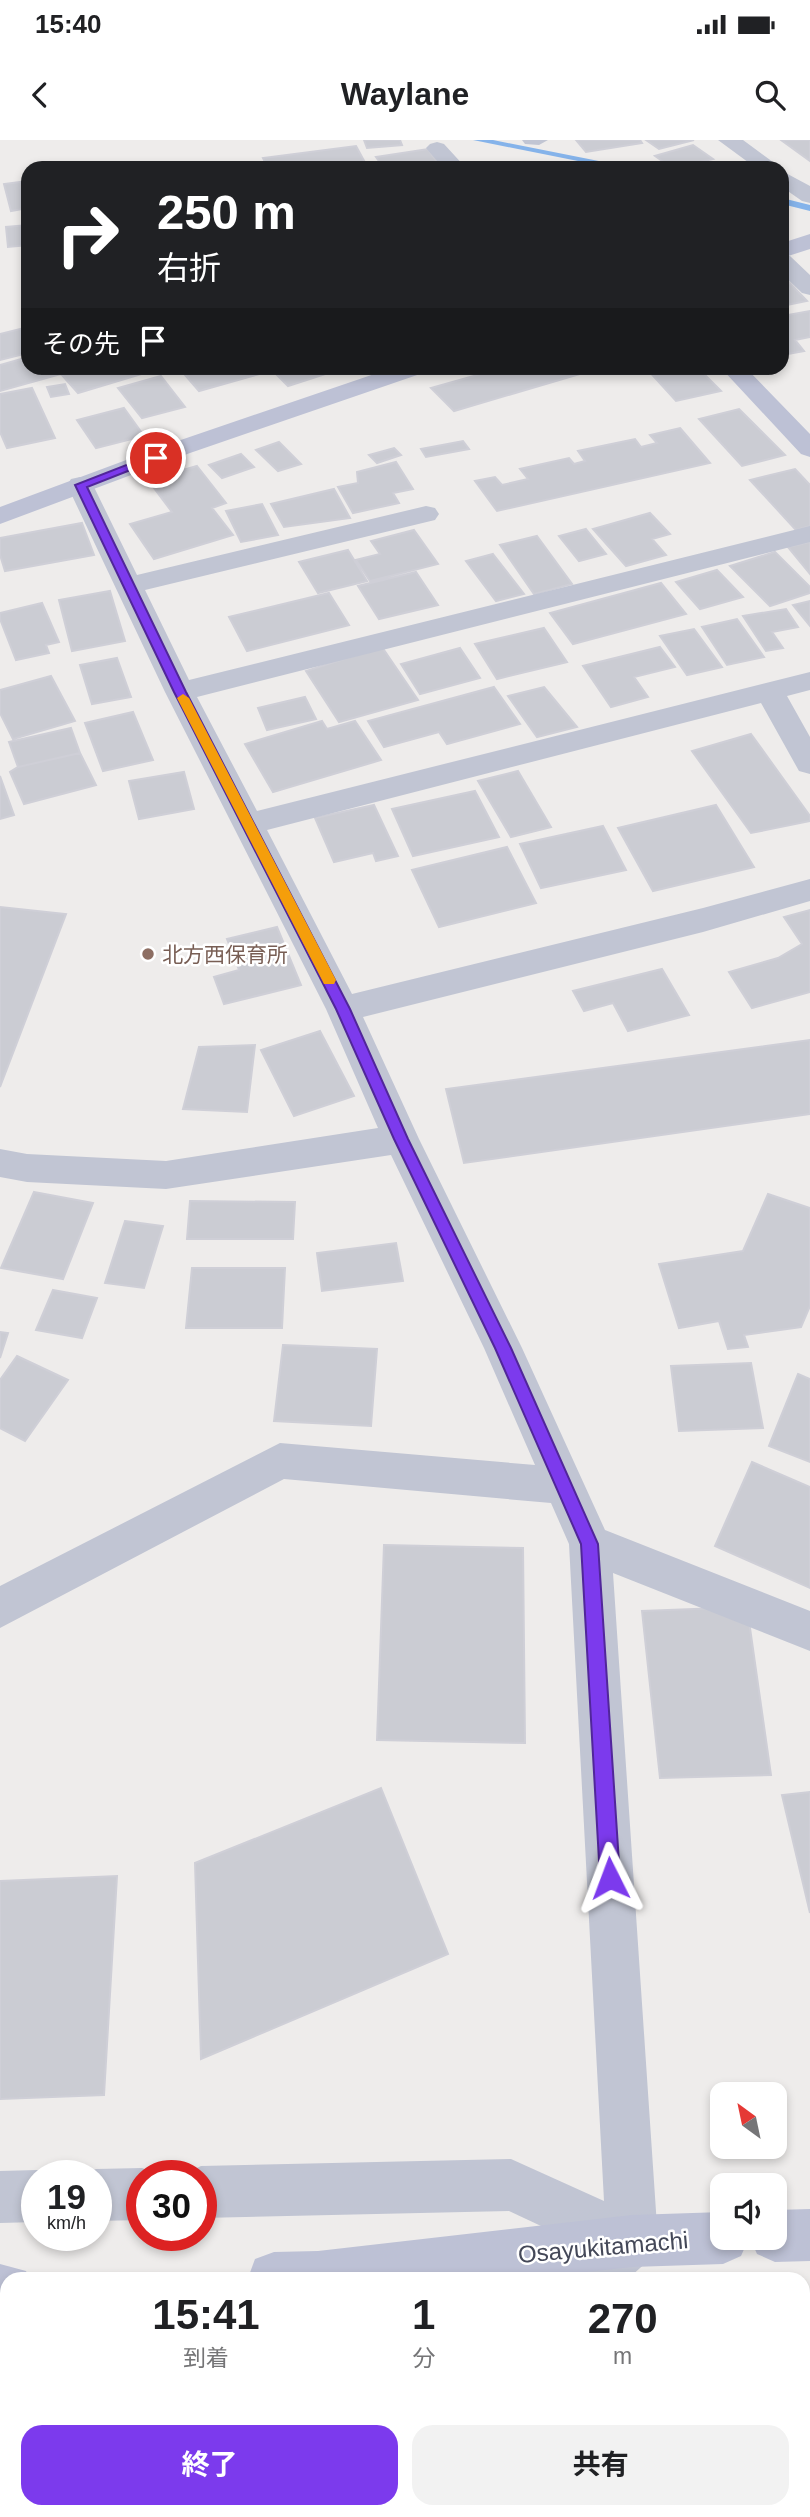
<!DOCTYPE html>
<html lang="ja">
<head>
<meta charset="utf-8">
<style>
	:root { --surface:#fff; --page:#f2f2f2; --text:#202124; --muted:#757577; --accent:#7c3aed }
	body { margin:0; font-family:Arial,"Noto Sans JP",sans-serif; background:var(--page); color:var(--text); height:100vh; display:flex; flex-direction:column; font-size:26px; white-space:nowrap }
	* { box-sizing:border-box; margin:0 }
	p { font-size:23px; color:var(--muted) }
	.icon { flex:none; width:38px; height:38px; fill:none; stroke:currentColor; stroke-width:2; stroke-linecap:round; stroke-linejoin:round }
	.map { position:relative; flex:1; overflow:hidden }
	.panel { position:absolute; left:0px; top:2132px; width:810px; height:247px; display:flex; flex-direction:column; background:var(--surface); border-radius:21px 21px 0 0; box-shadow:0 4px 10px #0003 }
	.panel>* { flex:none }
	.guide { position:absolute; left:21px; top:21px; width:768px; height:214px; border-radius:21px; box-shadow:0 4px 10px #0003; background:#202124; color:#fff; overflow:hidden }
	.needle { width:46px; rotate:327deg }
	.tools { position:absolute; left:710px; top:1942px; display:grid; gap:14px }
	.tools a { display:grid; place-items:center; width:77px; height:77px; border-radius:14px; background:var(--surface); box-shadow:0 4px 10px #0003; font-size:35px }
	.speed { position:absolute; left:21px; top:2020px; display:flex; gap:14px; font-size:35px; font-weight:700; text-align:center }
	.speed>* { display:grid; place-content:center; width:91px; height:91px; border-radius:50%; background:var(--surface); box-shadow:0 4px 10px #0003; line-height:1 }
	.speed small { font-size:18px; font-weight:400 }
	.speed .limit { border:10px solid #d22; background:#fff; color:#111 }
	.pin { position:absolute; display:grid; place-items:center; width:60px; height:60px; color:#fff; margin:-30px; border:4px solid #fff; border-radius:50%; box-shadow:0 2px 7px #0007 }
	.me { position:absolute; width:77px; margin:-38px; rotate:357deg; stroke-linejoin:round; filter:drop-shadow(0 0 5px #0008) }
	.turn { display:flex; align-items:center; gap:24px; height:147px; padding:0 21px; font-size:32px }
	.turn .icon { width:91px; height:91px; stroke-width:2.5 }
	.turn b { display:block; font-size:49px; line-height:60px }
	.then { display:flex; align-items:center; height:66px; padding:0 21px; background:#0003; gap:14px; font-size:26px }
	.eta { display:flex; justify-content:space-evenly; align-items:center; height:119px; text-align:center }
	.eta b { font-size:42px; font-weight:700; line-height:49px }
	.primary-button { display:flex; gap:14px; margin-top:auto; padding:14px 21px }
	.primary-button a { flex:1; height:80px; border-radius:21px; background:var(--accent); color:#fff; font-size:28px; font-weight:700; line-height:80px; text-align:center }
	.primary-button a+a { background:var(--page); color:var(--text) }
	.status { display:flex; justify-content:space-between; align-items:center; height:49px; padding:0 35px; background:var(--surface); direction:ltr }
	.status svg { height:19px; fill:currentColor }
	header { display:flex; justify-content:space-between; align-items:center; height:91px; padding:0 21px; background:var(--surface); font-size:32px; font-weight:700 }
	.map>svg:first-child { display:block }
</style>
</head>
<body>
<div class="status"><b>15:40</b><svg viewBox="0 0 49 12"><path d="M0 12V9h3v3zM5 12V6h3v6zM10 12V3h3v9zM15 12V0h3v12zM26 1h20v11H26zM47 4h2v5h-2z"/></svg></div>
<header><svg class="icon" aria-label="back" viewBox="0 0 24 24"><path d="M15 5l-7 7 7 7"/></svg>Waylane<svg class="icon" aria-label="search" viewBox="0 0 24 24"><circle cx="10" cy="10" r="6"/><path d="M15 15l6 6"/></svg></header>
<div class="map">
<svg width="810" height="2377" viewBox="0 0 810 2377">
	<rect width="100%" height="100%" fill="#eeeceb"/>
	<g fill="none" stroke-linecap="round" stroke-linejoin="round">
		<path fill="#85b3ea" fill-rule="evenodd" d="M 473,0 L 493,0 L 634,28 L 613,28 Z
			M 782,58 L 810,65 L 810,71 L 782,64 Z"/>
	</g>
	<path fill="#cbccd3" stroke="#cfcfd7" stroke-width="2" d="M 364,0 L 400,0 L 402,5 L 367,8 Z
		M 576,0 L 640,0 L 642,3 L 586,12 Z
		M 646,0 L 694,0 L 659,9 Z
		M 781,0 L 810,0 L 810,21 Z
		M 693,5 L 713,19 L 672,28 L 655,16 Z
		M 356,6 L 368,28 L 268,28 L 263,18 Z
		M 428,9 L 441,28 L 384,28 L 376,17 Z
		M 28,41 L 28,68 L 11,71 L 4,44 Z
		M 28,85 L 28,105 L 8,107 L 6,87 Z
		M 782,135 L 807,161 L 782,166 Z
		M 810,171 L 810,197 L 795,200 L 804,211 L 782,215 L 782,176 Z
		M 28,187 L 28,213 L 0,220 L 0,194 Z
		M 28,217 L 28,228 L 56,228 L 61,234 L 0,251 L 0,225 Z
		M 83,228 L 157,228 L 158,229 L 78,253 L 61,234 Z
		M 179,228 L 257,228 L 263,233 L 199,251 Z
		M 270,228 L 331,228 L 335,231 L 288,246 Z
		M 502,228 L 600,228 L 454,271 L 431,248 Z
		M 646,228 L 698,228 L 721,251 L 676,261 Z
		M 161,236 L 185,267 L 142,278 L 118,248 Z
		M 65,244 L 69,254 L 51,257 L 47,247 Z
		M 32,248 L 55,298 L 7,308 L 0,292 L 0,254 Z
		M 124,268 L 144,296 L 96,308 L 77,280 Z
		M 739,269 L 785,315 L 742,326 L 699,279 Z
		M 680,288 L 710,323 L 497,371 L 475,341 L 495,337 L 502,345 L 528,339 L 520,329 L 569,318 L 574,324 L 585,321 L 578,311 L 635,299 L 641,307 L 657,303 L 650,295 Z
		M 463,301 L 469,309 L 426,317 L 421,309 Z
		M 279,302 L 301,324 L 278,331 L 256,310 Z
		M 394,308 L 401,315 L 377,323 L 369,315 Z
		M 241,314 L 254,327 L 222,338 L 209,325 Z
		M 396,322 L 413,349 L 393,353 L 399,363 L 353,373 L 338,347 L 358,343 L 357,332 Z
		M 197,326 L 226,363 L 212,368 L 233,395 L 154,419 L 130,384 L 172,372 L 148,340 Z
		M 795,329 L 810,345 L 810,386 L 796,390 L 750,340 Z
		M 334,349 L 350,378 L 284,387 L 271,364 Z
		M 262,364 L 278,395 L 241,402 L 226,371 Z
		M 650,373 L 670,394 L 652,399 L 666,415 L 626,426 L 593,389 Z
		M 82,383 L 94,415 L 5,431 L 0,415 L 0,398 Z
		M 586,389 L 606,414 L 579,421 L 559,396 Z
		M 414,390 L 438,424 L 370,441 L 356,420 L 380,414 L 371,401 Z
		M 537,396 L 572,444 L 534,454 L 500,405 Z
		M 810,402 L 810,434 L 788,407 Z
		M 348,410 L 367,441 L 318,453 L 299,422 Z
		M 775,412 L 810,447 L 810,453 L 770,466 L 730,426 Z
		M 493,414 L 524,454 L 496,461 L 466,421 Z
		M 717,430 L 743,457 L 700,469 L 676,442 Z
		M 416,432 L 438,465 L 379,479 L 358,446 Z
		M 661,443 L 686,474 L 573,504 L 550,473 Z
		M 110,451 L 125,501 L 72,511 L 59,460 Z
		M 329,453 L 349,485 L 247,511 L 229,477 Z
		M 810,461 L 810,486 L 793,465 Z
		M 42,463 L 59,502 L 46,505 L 49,513 L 16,520 L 0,479 L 0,473 Z
		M 786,469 L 798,487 L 772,492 L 783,508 L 766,511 L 743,476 Z
		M 737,479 L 764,517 L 727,525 L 702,487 Z
		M 544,488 L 567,522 L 497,539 L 475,504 Z
		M 694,489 L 722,527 L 687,535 L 660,496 Z
		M 382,507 L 418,560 L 339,582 L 306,531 Z
		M 660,507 L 675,527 L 634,537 L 648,557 L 611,567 L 583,526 Z
		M 460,508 L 480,538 L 420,554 L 401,524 Z
		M 117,518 L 131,557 L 92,564 L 80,525 Z
		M 51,536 L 75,581 L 13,599 L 0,573 L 0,550 Z
		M 494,547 L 520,584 L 447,604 L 439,592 L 384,607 L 368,581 Z
		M 544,547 L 577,587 L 537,597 L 508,556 Z
		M 305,557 L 316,579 L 267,590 L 258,568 Z
		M 133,572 L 153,620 L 103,631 L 85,583 Z
		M 322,581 L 327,589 L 355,581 L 381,620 L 273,652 L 245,604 Z
		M 71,588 L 80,613 L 18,627 L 9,602 Z
		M 751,594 L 810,676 L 810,681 L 751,693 L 692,611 Z
		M 80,613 L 96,645 L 24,664 L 10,632 L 18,627 Z
		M 518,631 L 551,687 L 511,697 L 478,641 Z
		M 184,632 L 194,669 L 139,679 L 129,641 Z
		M 0,636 L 14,675 L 0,679 Z
		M 475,651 L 499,697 L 413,716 L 392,669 Z
		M 374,665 L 398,716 L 376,721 L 373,713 L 334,722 L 315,678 Z
		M 716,665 L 754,727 L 653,751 L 618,688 Z
		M 603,686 L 626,730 L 541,748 L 520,704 Z
		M 507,707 L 536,763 L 439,787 L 412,730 Z
		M 0,767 L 66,774 L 0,947 Z
		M 810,770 L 810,852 L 752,868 L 729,832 L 778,818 L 802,804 L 784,777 Z
		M 277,787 L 301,845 L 224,864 L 214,837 L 239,830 L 227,799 Z
		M 662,829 L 689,875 L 628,891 L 613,863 L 584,871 L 573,851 Z
		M 320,891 L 354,956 L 294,976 L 261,910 Z
		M 810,900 L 810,974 L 464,1023 L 446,949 Z
		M 255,905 L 247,972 L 183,969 L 199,907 Z
		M 34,1052 L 93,1063 L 63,1139 L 1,1128 Z
		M 768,1054 L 810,1068 L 810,1166 L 801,1187 L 744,1195 L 748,1207 L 728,1209 L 719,1181 L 679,1188 L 659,1124 L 743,1111 Z
		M 190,1061 L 295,1062 L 293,1099 L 187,1099 Z
		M 125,1081 L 163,1086 L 144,1148 L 105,1143 Z
		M 396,1103 L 403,1141 L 322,1151 L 317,1113 Z
		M 192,1128 L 285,1128 L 282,1188 L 186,1188 Z
		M 53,1150 L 97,1158 L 82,1198 L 36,1190 Z
		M 0,1192 L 8,1193 L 0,1218 Z
		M 283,1205 L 377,1209 L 371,1286 L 274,1281 Z
		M 17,1216 L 68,1240 L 25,1301 L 0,1288 L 0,1240 Z
		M 751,1223 L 763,1288 L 679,1291 L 671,1226 Z
		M 798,1234 L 810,1239 L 810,1322 L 769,1306 Z
		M 752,1322 L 810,1347 L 810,1448 L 715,1406 Z
		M 384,1405 L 523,1408 L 525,1603 L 377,1600 Z
		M 747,1467 L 771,1635 L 660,1638 L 642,1471 Z
		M 381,1648 L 448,1814 L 201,1919 L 195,1723 Z
		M 810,1652 L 810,1773 L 782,1655 Z
		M 117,1736 L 104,1955 L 0,1959 L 0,1741 Z
		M 803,2244 L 810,2248 L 810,2366 L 803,2362 Z
		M 0,2328 L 7,2328 L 7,2371 L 98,2371 L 98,2377 L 0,2377 Z
		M 209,2371 L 353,2371 L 351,2377 L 208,2377 Z
		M 438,2371 L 483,2371 L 482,2377 Z
		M 511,2371 L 681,2371 L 678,2377 L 507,2377 Z
		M 716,2371 L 765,2371 L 772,2377 L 713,2377 Z"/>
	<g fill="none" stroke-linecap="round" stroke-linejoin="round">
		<path fill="#c1c5d3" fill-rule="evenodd" d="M 522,0 L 548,0 L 539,5 L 525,4 Z"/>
		<path fill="#c1c5d3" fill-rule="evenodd" d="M 718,0 L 743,0 L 781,28 L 756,28 Z
			M 437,2 L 444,4 L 466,28 L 443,28 L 426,8 L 430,4 Z
			M 782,31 L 810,46 L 810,63 L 802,61 L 782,47 Z
			M 782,114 L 790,116 L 810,135 L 810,155 L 802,153 L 782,134 Z
			M 80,337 L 89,339 L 93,345 L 137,435 L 426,366 L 435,368 L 439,374 L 435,380 L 145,450 L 189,540 L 810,386 L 810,402 L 197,557 L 257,671 L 810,532 L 810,550 L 787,556 L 810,597 L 810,634 L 799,631 L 761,563 L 267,690 L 352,854 L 703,768 L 810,739 L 810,761 L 703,792 L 363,877 L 419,999 L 522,1208 L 605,1390 L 810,1471 L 810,1511 L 613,1433 L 658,2101 L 650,2119 L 629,2138 L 564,2138 L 571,2119 L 586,2107 L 509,2071 L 201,2078 L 201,2035 L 182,2035 L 201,2026 L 511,2019 L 604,2061 L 569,1404 L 551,1363 L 284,1339 L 0,1488 L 0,1446 L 280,1303 L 535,1325 L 484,1208 L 391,1015 L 166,1049 L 27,1042 L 0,1037 L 0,1009 L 27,1014 L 166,1021 L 378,988 L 326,869 L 165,552 L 67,345 L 71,339 Z
			M 142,2028 L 159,2035 L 142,2035 L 142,2080 L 96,2081 L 96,2035 L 82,2035 L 96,2029 Z
			M 37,2030 L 49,2035 L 37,2035 L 37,2082 L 0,2083 L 0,2031 Z
			M 0,2219 L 7,2219 L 7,2273 L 0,2273 Z
			M 116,2371 L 172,2371 L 170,2377 L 114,2377 Z"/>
		<path fill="#bdc1d5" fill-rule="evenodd" d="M 810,94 L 810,109 L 782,118 L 782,103 Z
			M 392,228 L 426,228 L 423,233 L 190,313 L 0,384 L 0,367 L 172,303 Z
			M 721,228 L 746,228 L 810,294 L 810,317 L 801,314 Z
			M 810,2069 L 810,2121 L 775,2122 L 757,2114 L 750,2098 L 775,2098 L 775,2070 Z
			M 723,2072 L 723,2098 L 749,2098 L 741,2116 L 723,2124 L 632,2127 L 532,2138 L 248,2138 L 255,2119 L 274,2112 L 318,2111 L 632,2075 Z
			M 0,2124 L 26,2131 L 29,2138 L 7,2138 L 7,2176 L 0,2176 Z"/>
	</g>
	<path fill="#7c3aed" stroke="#51269a" stroke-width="2" d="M 152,315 L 161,318 L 87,347 L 186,552 L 350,869 L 408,999 L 511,1208 L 598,1404 L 620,1738 L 617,1745 L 610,1748 L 603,1745 L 600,1738 L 581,1404 L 495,1208 L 394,999 L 336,869 L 174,552 L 75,345 Z"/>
	<path fill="#f59e0b" d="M 183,554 L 189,558 L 336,840 L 334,844 L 324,844 L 322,840 L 177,558 Z"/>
	<circle fill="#8d6e63" stroke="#fff" stroke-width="2.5" cx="148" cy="814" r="7"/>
	<g text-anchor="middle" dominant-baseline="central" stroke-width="5" stroke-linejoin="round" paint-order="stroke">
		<g font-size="21" fill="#785e54" stroke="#fff" text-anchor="start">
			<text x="162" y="814">北方西保育所</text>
		</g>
		<g font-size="24" fill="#444858" stroke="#fff">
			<text transform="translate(603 2107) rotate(-5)">Osayukitamachi</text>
		</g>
	</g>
</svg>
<div class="tools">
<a><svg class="needle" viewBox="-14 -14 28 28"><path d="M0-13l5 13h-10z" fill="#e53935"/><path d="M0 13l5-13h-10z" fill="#757577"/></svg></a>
<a><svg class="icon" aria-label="sound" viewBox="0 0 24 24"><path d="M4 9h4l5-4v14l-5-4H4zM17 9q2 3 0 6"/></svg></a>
</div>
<div class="speed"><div>19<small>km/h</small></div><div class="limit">30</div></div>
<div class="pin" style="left:156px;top:318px;background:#d93025"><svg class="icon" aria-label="arrive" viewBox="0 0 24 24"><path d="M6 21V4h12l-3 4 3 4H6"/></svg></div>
<svg class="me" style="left:610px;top:1738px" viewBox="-20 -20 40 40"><path d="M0-17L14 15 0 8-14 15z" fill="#7c3aed" stroke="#fff" stroke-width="4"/></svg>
<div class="guide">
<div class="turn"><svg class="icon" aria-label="right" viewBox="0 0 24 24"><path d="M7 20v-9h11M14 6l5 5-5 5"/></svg><div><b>250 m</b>右折</div></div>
<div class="then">その先<svg class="icon" aria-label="arrive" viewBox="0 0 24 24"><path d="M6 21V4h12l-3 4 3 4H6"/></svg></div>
</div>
<section class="panel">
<div class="eta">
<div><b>15:41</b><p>到着</p></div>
<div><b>1</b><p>分</p></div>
<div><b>270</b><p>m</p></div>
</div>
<div class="primary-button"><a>終了</a><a>共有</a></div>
</section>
</div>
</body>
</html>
